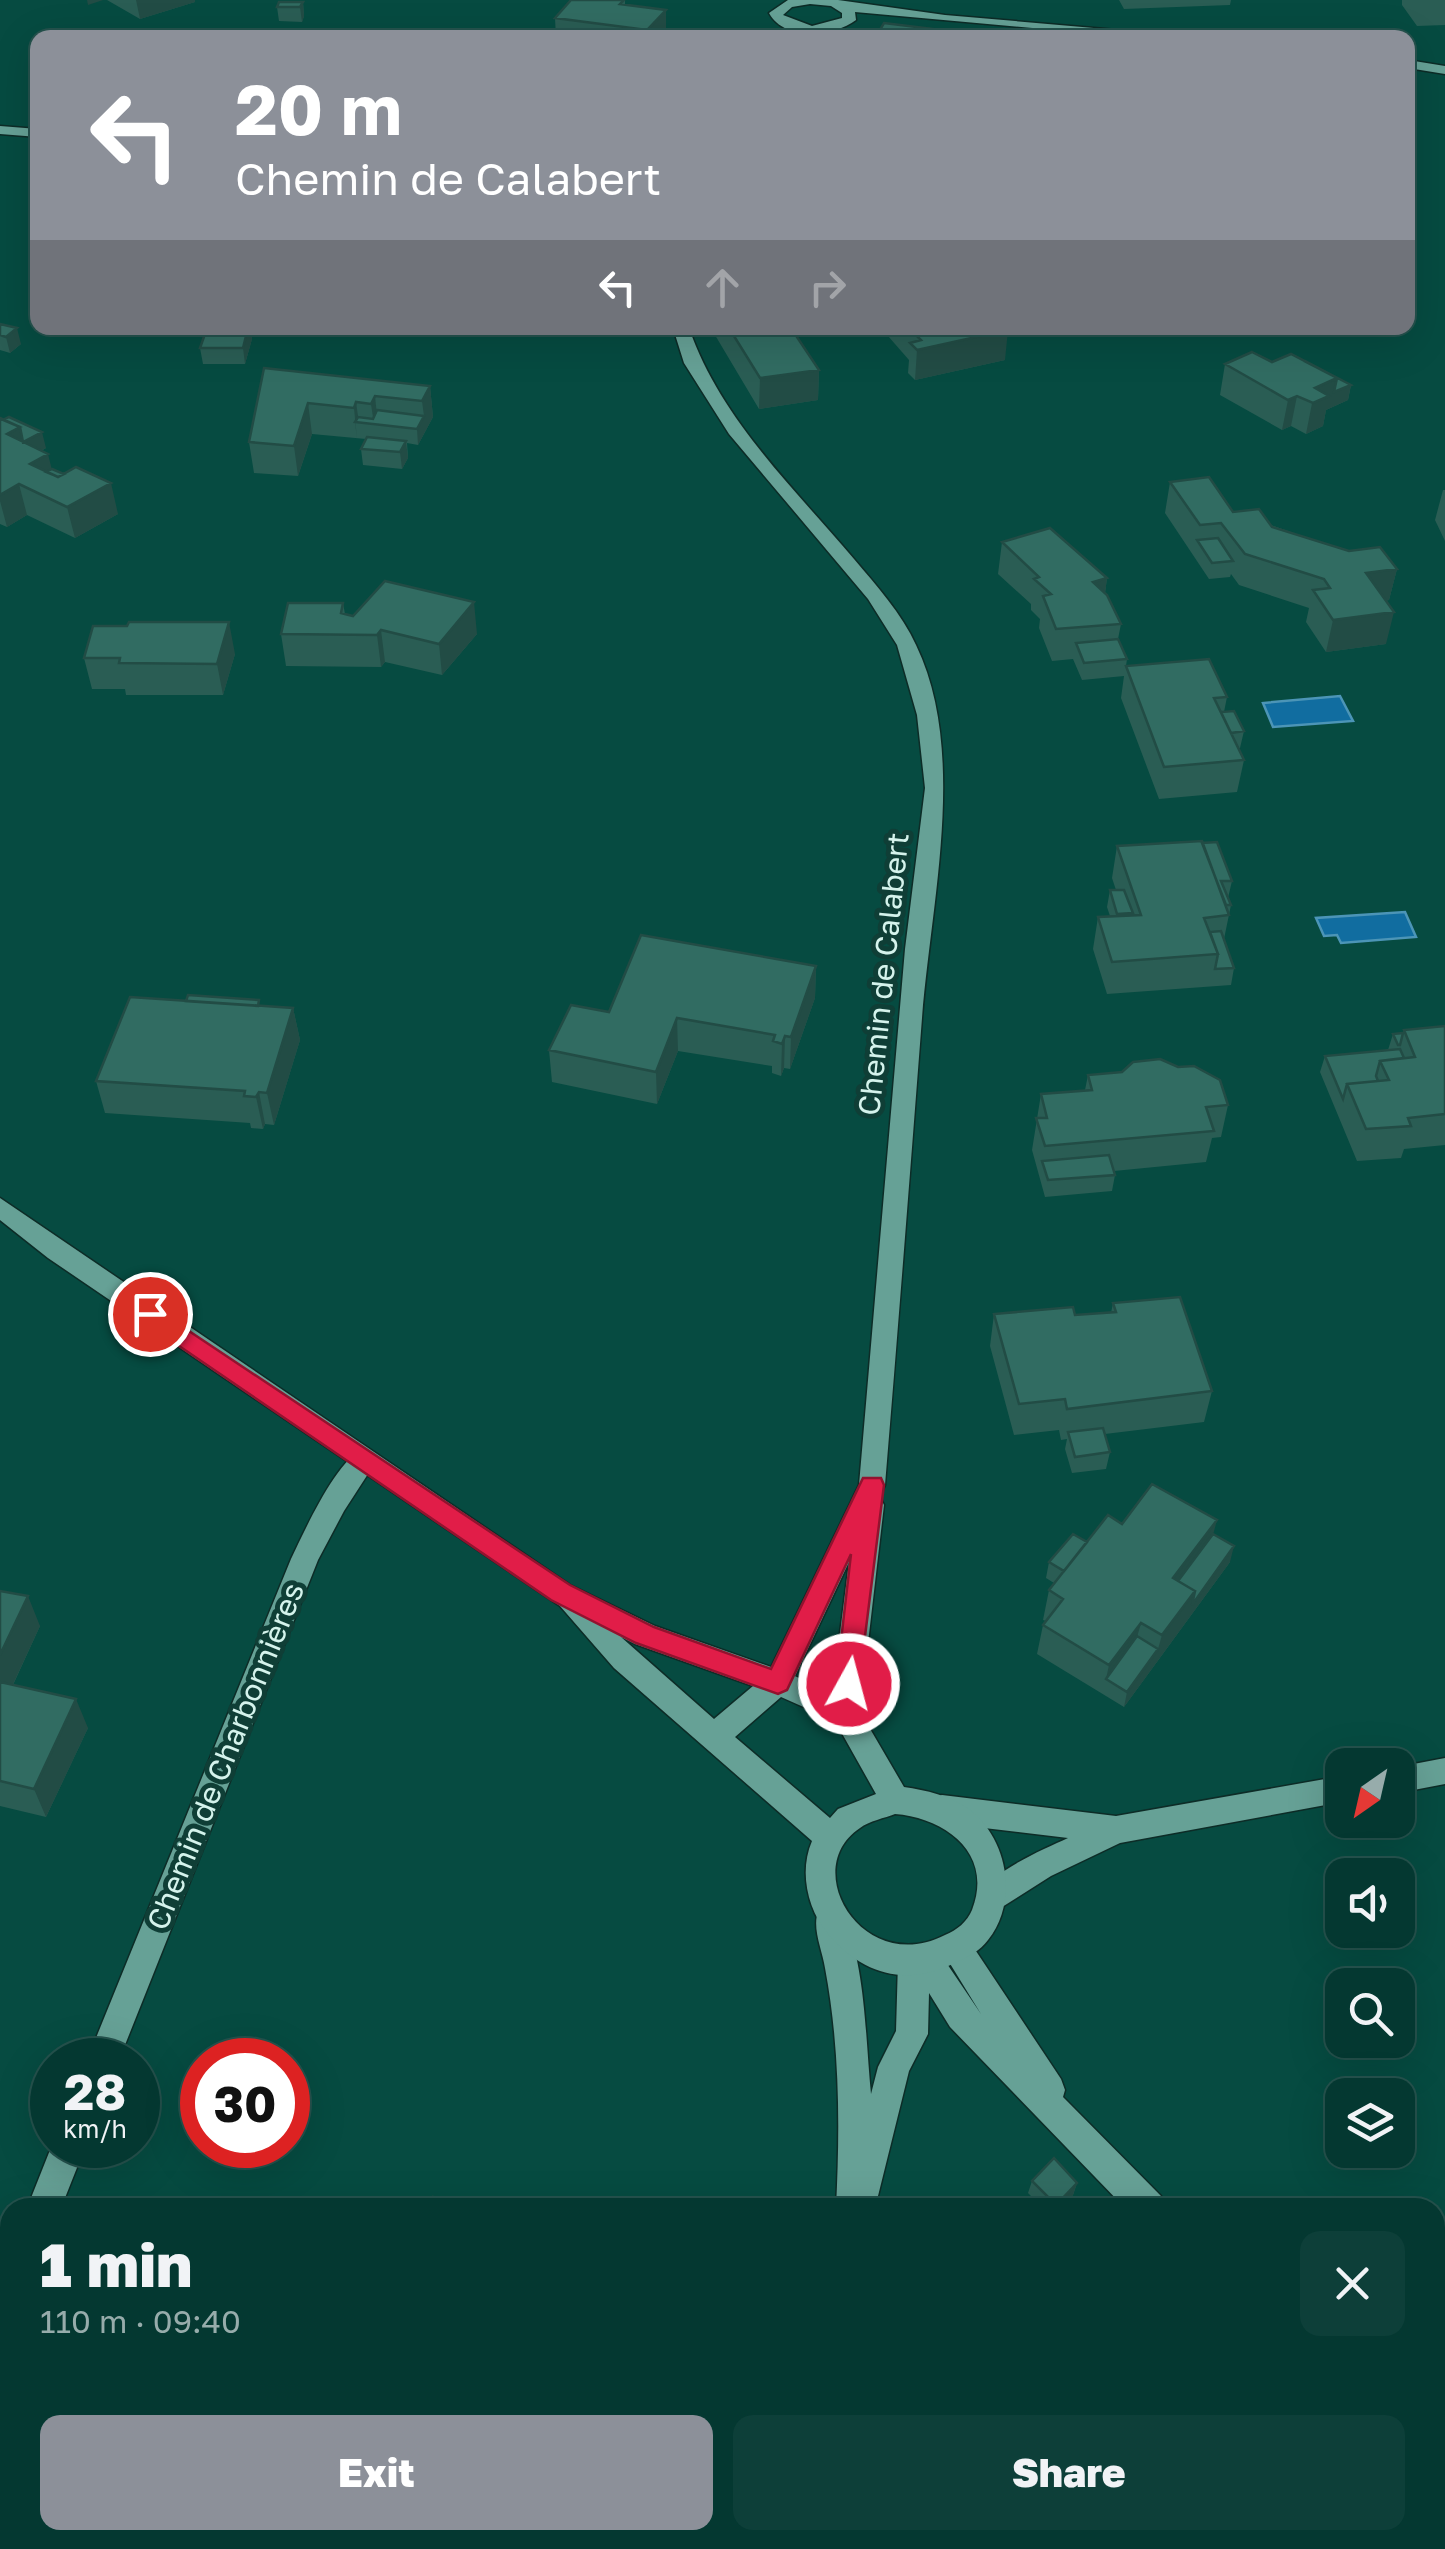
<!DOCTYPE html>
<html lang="en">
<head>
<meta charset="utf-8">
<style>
	:root { --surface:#043831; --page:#0d3f39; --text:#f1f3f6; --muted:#97acab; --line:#25524d; --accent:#8c9099 }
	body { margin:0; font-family:"Golos Text",sans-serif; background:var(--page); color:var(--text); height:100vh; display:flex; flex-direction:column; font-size:38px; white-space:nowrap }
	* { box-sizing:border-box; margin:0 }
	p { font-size:32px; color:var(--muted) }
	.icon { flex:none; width:55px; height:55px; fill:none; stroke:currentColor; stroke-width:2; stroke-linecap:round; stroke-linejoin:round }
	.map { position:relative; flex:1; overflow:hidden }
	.panel { position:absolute; left:0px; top:2198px; width:1445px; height:352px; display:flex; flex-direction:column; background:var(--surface); border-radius:30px 30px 0 0; box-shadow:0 10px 40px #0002,0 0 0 2px var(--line) }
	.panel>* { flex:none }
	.top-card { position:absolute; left:30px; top:30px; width:1385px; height:305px; border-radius:20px; box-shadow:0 10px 40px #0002,0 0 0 2px var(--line); background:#8c9099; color:#fff; overflow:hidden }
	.needle { width:65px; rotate:214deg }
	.controls { position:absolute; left:1325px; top:1748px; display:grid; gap:20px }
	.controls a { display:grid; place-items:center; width:90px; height:90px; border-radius:20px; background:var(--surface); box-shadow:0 10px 40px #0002,0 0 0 2px var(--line); font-size:50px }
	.speed { position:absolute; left:30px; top:2038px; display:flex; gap:20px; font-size:50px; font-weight:700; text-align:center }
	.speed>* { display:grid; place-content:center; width:130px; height:130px; border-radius:50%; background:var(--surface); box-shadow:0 10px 40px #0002,0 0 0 2px var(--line); line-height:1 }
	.speed small { font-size:25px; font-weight:400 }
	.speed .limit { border:15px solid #d22; background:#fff; color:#111 }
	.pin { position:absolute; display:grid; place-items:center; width:85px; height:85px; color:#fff; margin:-42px; border:5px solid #fff; border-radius:50%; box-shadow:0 2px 10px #0007 }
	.me { position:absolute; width:110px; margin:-55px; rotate:7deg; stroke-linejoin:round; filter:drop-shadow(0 0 8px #0008) }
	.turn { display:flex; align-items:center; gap:35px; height:210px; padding:0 40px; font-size:45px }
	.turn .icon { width:130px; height:130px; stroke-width:2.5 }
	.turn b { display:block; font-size:70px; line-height:85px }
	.lanes { display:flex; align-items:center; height:95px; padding:0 40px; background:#0003; justify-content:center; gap:50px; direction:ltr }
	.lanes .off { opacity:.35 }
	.round { display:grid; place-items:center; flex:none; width:105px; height:105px; border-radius:20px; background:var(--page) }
	.overview { display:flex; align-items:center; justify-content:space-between; height:170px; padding:0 40px }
	h1 { font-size:60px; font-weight:800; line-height:75px }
	.cta { display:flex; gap:20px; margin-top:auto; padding:20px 40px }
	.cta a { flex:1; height:115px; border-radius:20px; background:var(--accent); color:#fff; font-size:40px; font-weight:800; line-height:115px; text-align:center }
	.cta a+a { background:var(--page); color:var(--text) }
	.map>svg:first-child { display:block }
</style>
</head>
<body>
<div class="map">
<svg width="1445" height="2549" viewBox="0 0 1445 2549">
	<rect width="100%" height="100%" fill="#064b41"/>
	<path fill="#116da0" stroke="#4c95b7" stroke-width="2.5" d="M 1340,696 L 1353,721 L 1273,727 L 1263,703 Z
		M 1405,912 L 1416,937 L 1341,943 L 1337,935 L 1324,936 L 1316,918 Z"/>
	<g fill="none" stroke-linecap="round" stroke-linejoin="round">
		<defs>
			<path id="service" d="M 364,1449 L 373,1452 L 377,1460 L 344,1511 L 318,1560 L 119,2060 L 87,2060 L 291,1559 C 304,1532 337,1458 364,1449 Z
				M 52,2145 L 86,2145 L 61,2208 L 27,2208 Z
				M 10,2276 L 10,2331 L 0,2335 L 0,2280 Z"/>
			<path id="minor" d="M 838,0 L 945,15 L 1209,38 L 1142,38 L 855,12 L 856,20 C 833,37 785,42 769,13 L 788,0 ZM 810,4 L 831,6 L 842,13 L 842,18 L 812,26 L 783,15 L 792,7 Z
				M 1408,60 L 1445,66 L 1445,74 L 1408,68 Z
				M 0,126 L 38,129 L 38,137 L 0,134 Z
				M 673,328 L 689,328 C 720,418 793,487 854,559 C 876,585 902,614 916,645 C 968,753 931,902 922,1018 C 910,1174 898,1329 885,1485 L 880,1497 L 884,1505 L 860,1712 L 855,1721 L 845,1725 L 835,1721 L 830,1712 L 849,1562 L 788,1691 L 778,1695 L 768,1691 L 764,1682 L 859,1485 L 905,949 L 925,788 L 917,715 L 897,645 L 868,599 L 729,434 L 684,363 Z
				M 1445,1758 L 1445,1784 L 1398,1793 L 1398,1767 Z
				M 1342,1776 L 1342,1802 L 1120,1843 L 1051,1876 L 991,1914 L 980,1910 L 976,1900 C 987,1873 1042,1850 1068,1838 L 942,1823 L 931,1819 L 927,1809 L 931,1799 L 942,1795 L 1116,1816 Z
				M 830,1904 L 841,1909 C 866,1964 865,2034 871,2094 L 878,2067 L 896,2031 L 898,1962 L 903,1951 L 926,1945 L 937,1949 L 981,2014 L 941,1949 L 946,1939 L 957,1934 L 968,1939 L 1061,2079 L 1065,2090 L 1063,2097 L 1161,2196 L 1166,2208 L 1125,2208 L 950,2027 L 929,1993 L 928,2034 L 909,2071 L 877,2200 L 870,2203 L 870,2208 L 836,2208 C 840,2128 840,2047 825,1968 C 822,1949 811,1927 819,1909 Z
				M 1435,2458 L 1445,2462 L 1445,2503 L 1435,2499 Z
				M 821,2540 L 857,2540 L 857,2549 L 821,2549 Z"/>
			<path id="tertiary" d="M 0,1198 L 570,1585 L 655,1626 L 788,1673 L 855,1703 L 904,1787 C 926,1790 950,1796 969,1809 C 1008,1839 1019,1901 988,1940 C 980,1951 969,1956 957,1962 C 908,1987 864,1976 828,1934 C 807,1909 799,1871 812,1841 L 614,1668 L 560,1606 L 48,1258 L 0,1220 ZM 621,1637 L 635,1644 L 753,1686 L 714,1719 ZM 781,1697 L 835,1721 L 876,1794 L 838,1809 L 830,1818 L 735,1737 ZM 895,1814 C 945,1818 994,1853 972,1910 C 967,1922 957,1930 945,1935 C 863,1977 798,1869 860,1828 C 869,1821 885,1818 895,1814 Z"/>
		</defs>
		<use href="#service" stroke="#0d2c27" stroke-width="3"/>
		<use href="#minor" stroke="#0d2c27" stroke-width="3"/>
		<use href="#tertiary" stroke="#0d2c27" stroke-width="3"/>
		<use href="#service" fill="#66a196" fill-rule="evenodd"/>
		<use href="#minor" fill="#66a196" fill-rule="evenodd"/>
		<use href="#tertiary" fill="#66a196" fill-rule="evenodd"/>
	</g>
	<path fill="#2a5d54" d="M 107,0 L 195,0 L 195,2 L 140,19 Z
		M 625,0 L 625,4 L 666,10 L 666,37 L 556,38 L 555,18 Z
		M 1119,0 L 1231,0 L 1230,5 L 1124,9 Z
		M 1402,0 L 1445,0 L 1445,25 L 1417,26 L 1402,5 Z
		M 303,2 L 304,16 L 302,22 L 279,21 L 277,7 Z
		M 0,324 L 21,344 L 10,353 L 0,350 Z
		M 94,328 L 250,328 L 252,339 L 245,364 L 203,364 L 200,348 L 206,330 L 172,330 L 171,334 L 95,330 Z
		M 712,328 L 791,328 L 819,370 L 818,400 L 759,409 L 712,330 Z
		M 881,328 L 1005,328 L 1005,360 L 915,380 L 908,373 L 909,360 Z
		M 1272,362 L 1351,385 L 1348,400 L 1326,410 L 1323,426 L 1306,434 L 1291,426 L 1282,430 L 1220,395 L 1225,364 Z
		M 264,368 L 430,386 L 433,417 L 418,445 L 407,443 L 408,458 L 402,469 L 363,465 L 361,449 L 366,439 L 312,434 L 298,476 L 254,473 L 249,442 Z
		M 0,418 L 46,448 L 41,451 L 52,469 L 118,514 L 75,538 L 27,515 L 7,527 L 0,524 Z
		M 1170,482 L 1233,512 L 1397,569 L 1389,600 L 1385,601 L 1386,644 L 1326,652 L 1306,622 L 1309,608 L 1239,585 L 1231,574 L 1230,577 L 1209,579 L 1165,513 Z
		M 1443,490 L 1445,490 L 1445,541 L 1435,520 Z
		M 1002,542 L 1107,578 L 1105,593 L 1121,624 L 1118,639 L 1127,659 L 1126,666 L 1227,697 L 1224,712 L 1244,731 L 1240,748 L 1239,748 L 1244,760 L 1237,792 L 1159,799 L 1121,698 L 1124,676 L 1082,680 L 1073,659 L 1052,661 L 1039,628 L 1040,619 L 1031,610 L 1031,604 L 998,574 Z
		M 343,603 L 345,614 L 353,616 L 477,634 L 442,675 L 385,662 L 381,667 L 286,666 L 281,634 Z
		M 235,654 L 223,695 L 126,695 L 125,689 L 92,689 L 84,658 Z
		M 1117,846 L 1232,881 L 1228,898 L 1231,905 L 1224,939 L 1234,968 L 1231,985 L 1107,994 L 1093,949 L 1098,917 L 1110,916 L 1107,907 L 1110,890 L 1116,890 L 1112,878 Z
		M 816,966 L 815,998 L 790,1069 L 784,1068 L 781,1076 L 772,1073 L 772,1066 L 678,1051 L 657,1104 L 552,1082 L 549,1050 L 609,1012 Z
		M 261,1006 L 293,1008 L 300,1040 L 274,1125 L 265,1124 L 263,1129 L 251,1128 L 250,1123 L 105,1113 L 96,1081 Z
		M 1445,1026 L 1445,1145 L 1404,1149 L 1401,1158 L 1357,1161 L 1320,1072 L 1325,1056 L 1388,1050 L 1393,1034 L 1403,1033 L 1404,1030 Z
		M 1088,1075 L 1228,1105 L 1221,1137 L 1212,1138 L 1206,1162 L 1114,1171 L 1115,1175 L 1112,1191 L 1045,1197 L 1032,1150 L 1041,1094 L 1085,1090 Z
		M 1113,1303 L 1212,1391 L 1204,1422 L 1105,1434 L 1110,1452 L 1106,1469 L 1072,1473 L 1065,1449 L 1067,1439 L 1061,1440 L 1059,1430 L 1014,1435 L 990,1346 L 994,1314 L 1075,1315 L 1111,1313 Z
		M 1122,1524 L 1213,1534 L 1230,1562 L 1124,1707 L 1037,1654 L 1043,1625 L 1046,1621 L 1043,1620 L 1049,1590 L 1054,1583 L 1046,1578 L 1049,1562 Z
		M 0,1591 L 40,1626 L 13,1685 L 88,1728 L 46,1817 L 0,1806 Z
		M 1032,2181 L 1077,2183 L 1073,2195 L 1061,2208 L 1043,2208 L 1028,2193 Z"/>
	<path fill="#224c45" d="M 87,0 L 103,0 L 88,5 Z
		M 136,0 L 195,0 L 195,2 L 140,19 Z
		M 303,2 L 304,16 L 302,22 L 300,7 Z
		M 666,10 L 666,38 L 647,38 L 647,30 Z
		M 17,328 L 21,344 L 10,353 L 6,337 Z
		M 248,328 L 250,328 L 252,339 L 245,364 L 243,348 Z
		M 1008,330 L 1005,360 L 915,380 L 917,350 Z
		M 819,370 L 818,400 L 759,409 L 760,378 Z
		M 1337,378 L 1351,385 L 1348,400 L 1326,410 L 1323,426 L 1306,434 L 1315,388 Z
		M 430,386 L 433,417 L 418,445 L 417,429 L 424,416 L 422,401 Z
		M 375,396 L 378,425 L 374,424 L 371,404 Z
		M 1297,396 L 1291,426 L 1282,430 L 1288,400 Z
		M 356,402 L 359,423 L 355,422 L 357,439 L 354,408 Z
		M 308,403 L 312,434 L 298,476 L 294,446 Z
		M 20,427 L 42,432 L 46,448 L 14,465 L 7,434 Z
		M 406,441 L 408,458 L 402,469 L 400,452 Z
		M 48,454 L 55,482 L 30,464 Z
		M 111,483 L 118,514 L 75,538 L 67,507 Z
		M 19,484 L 27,515 L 7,527 L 0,501 L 0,495 Z
		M 1397,569 L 1389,600 L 1358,604 L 1366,573 Z
		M 1107,578 L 1103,609 L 1093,582 Z
		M 474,602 L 477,634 L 442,675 L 439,644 Z
		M 1394,612 L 1386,644 L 1326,652 L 1333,620 Z
		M 229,622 L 235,654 L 223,695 L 217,664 Z
		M 381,630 L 385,662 L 381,667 L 377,635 Z
		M 816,966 L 815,998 L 790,1069 L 791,1037 Z
		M 293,1008 L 300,1040 L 274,1125 L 267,1093 Z
		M 677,1018 L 678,1051 L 657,1104 L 656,1072 Z
		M 785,1036 L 784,1068 L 781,1076 L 782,1044 Z
		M 259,1092 L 265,1124 L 263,1129 L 256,1097 Z
		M 1217,1520 L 1209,1550 L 1175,1595 L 1173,1578 Z
		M 1234,1546 L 1230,1562 L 1124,1707 L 1127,1692 L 1158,1649 L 1162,1635 L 1195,1591 Z
		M 28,1596 L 40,1626 L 2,1708 L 0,1704 L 0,1655 Z
		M 1141,1623 L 1133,1652 L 1106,1679 L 1109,1665 Z
		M 76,1699 L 88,1728 L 46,1817 L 34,1789 Z
		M 1077,2183 L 1073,2195 L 1061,2208 L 1055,2208 L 1056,2205 Z"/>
	<path fill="#316c62" stroke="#224c45" stroke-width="2.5" d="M 571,0 L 624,0 L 620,4 L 666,10 L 647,30 L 555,18 Z
		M 279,2 L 303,2 L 300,7 L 277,7 Z
		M 884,23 L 949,31 L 945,38 L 875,38 Z
		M 0,324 L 17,328 L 6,337 L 0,335 Z
		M 207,328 L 248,328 L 243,348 L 200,348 Z
		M 729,328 L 791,328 L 819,370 L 760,378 Z
		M 909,328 L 1005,328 L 1008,330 L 917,350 L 910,343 L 921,340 Z
		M 1252,352 L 1272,362 L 1291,354 L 1337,378 L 1315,388 L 1329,396 L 1313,403 L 1297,396 L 1288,400 L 1225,364 Z
		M 1304,361 L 1305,361 L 1351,385 L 1334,392 L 1337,378 Z
		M 264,368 L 430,386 L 422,401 L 375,396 L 371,404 L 356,402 L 354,408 L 308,403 L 294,446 L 249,442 Z
		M 377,410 L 424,416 L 417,429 L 355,422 L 358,417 L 373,419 Z
		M 9,417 L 42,432 L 23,442 L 20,427 L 3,420 Z
		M 0,418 L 20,427 L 7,434 L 48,454 L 30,464 L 58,477 L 76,467 L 111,483 L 67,507 L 19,484 L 0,495 Z
		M 367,437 L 406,441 L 400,452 L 361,449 Z
		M 52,469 L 64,474 L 58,477 L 46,472 Z
		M 1209,477 L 1233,512 L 1259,509 L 1272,527 L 1349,551 L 1380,547 L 1397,569 L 1366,573 L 1394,612 L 1333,620 L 1313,590 L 1330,588 L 1324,579 L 1245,554 L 1221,523 L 1200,525 L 1170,482 Z
		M 1050,528 L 1107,578 L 1093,582 L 1107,595 L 1121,624 L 1056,629 L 1043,596 L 1051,594 L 1034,579 L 1039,577 L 1002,542 Z
		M 1218,538 L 1233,561 L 1212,563 L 1197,540 Z
		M 385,581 L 474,602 L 439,644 L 381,630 L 377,635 L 281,634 L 288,603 L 343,603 L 341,613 L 353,616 Z
		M 129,622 L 229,622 L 217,664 L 119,663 L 120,658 L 84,658 L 93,626 L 127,626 Z
		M 1118,639 L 1127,659 L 1084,663 L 1076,643 Z
		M 1209,659 L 1227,697 L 1214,698 L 1244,760 L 1164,767 L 1126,666 Z
		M 1234,711 L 1244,731 L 1231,733 L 1221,712 Z
		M 1202,841 L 1229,915 L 1204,918 L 1218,954 L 1112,962 L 1098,917 L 1141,915 L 1117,846 Z
		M 1217,842 L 1232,881 L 1221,881 L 1231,905 L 1226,905 L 1202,843 Z
		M 1110,890 L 1124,890 L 1133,913 L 1117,914 Z
		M 1221,931 L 1234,968 L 1215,969 L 1218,954 L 1210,932 Z
		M 641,935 L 816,966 L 791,1037 L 785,1036 L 782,1044 L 773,1041 L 775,1035 L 677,1018 L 656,1072 L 549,1050 L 571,1005 L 609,1012 Z
		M 188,995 L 259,1000 L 258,1006 L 186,1001 Z
		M 130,997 L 293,1008 L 267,1093 L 259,1092 L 256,1097 L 244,1096 L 245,1091 L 96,1081 Z
		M 1445,1026 L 1445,1114 L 1408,1118 L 1411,1126 L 1366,1129 L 1347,1084 L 1389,1080 L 1380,1061 L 1415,1057 L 1404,1030 Z
		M 1403,1033 L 1400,1045 L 1398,1045 L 1393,1034 Z
		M 1400,1049 L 1404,1058 L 1380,1061 L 1376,1076 L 1378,1081 L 1347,1084 L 1343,1099 L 1325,1056 Z
		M 1160,1059 L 1178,1067 L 1194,1066 L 1220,1080 L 1228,1105 L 1206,1107 L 1214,1131 L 1045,1146 L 1036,1118 L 1047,1118 L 1041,1094 L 1092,1090 L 1088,1075 L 1122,1072 L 1133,1062 Z
		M 1109,1155 L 1115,1175 L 1048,1180 L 1042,1161 Z
		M 1180,1297 L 1212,1391 L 1067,1409 L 1065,1399 L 1019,1404 L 994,1314 L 1073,1307 L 1075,1315 L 1116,1312 L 1113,1303 Z
		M 1103,1428 L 1110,1452 L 1075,1457 L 1068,1432 Z
		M 1152,1484 L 1217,1520 L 1173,1578 L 1195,1591 L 1162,1635 L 1141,1623 L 1109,1665 L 1043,1625 L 1063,1599 L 1049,1590 L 1108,1515 L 1122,1524 Z
		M 1073,1534 L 1087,1542 L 1064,1571 L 1049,1562 Z
		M 1213,1534 L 1234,1546 L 1192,1605 L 1195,1591 L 1178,1581 Z
		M 0,1591 L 28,1596 L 0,1655 Z
		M 1137,1636 L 1158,1649 L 1127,1692 L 1106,1679 Z
		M 0,1682 L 76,1699 L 34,1789 L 0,1781 Z
		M 1054,2158 L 1077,2183 L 1056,2205 L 1032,2181 Z
		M 433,2197 L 447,2208 L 426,2208 Z"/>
	<path fill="#e11d48" stroke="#92132f" stroke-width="2.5" d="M 150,1305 L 570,1585 L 654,1627 L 771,1669 L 863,1478 L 881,1478 L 884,1485 L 858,1692 L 849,1695 L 840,1692 L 836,1684 L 851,1554 L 787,1690 L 778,1694 L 636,1643 L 551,1600 L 141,1320 L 138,1314 Z"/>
	<g text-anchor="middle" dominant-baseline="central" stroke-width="10" stroke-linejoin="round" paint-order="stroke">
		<g font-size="30" fill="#d5f3ec" stroke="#0f3e36">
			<text transform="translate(883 974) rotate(-84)">Chemin de Calabert</text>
			<text transform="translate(225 1756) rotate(-68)">Chemin de Charbonnières</text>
		</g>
	</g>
</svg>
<div class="controls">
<a><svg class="needle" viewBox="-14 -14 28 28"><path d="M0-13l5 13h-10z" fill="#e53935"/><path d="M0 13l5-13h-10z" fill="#97acab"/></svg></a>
<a><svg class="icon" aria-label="sound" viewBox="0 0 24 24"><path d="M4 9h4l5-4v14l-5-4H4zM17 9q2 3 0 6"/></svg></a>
<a><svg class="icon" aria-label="search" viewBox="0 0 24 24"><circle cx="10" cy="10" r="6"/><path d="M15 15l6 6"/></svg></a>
<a><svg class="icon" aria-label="layers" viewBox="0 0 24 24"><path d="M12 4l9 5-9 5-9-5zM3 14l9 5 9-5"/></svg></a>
</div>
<div class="speed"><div>28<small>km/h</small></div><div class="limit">30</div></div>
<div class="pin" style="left:150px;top:1314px;background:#d93025"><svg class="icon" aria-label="arrive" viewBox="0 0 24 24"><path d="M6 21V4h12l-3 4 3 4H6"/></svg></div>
<svg class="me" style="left:849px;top:1684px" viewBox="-20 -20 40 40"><circle r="17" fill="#e11d48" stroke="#fff" stroke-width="3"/><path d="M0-11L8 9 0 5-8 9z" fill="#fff"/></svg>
<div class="top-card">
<div class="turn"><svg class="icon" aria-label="left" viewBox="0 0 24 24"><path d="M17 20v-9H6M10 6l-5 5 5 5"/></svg><div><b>20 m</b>Chemin de Calabert</div></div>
<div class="lanes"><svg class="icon" aria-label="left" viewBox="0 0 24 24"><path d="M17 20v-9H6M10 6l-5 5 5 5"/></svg><svg class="icon off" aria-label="ahead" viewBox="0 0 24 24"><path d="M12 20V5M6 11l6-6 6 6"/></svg><svg class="icon off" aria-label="right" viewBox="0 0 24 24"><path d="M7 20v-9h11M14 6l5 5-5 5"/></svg></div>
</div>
<section class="panel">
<div class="overview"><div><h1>1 min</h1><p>110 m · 09:40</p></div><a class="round"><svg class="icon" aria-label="close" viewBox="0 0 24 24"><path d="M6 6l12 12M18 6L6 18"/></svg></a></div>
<div class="cta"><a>Exit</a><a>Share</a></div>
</section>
</div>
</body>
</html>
